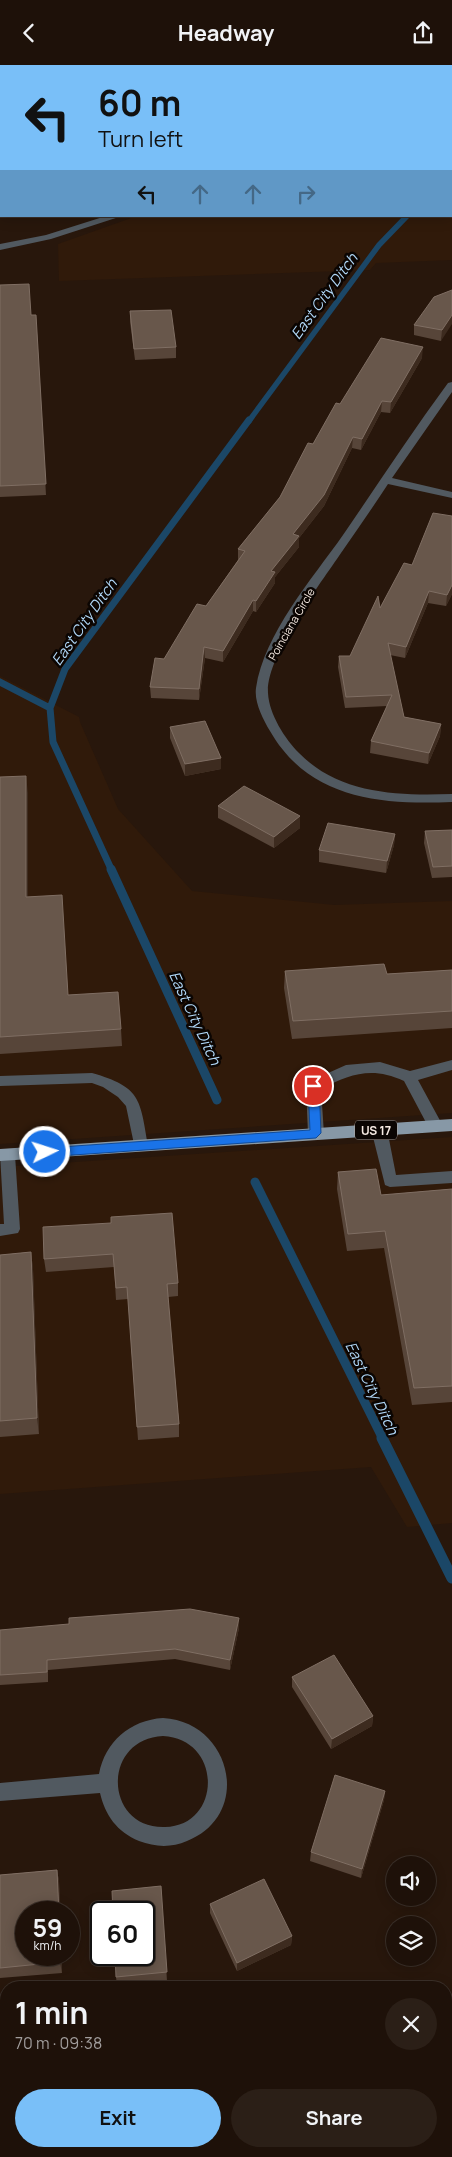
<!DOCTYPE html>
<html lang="en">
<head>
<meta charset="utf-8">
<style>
	:root { --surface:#1e1109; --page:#2b1f17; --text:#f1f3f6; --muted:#a19d9c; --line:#3c312a; --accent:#79bff8 }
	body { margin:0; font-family:Manrope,sans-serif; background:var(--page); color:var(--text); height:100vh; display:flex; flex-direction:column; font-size:19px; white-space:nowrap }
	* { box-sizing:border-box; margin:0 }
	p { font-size:16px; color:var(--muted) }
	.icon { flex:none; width:28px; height:28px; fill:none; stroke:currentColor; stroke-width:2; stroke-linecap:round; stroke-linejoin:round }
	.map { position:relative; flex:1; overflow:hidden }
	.sheet { position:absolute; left:0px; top:1916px; width:452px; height:176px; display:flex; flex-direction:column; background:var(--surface); border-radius:20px 20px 0 0; box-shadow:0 2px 12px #0003,0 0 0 1px var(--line) }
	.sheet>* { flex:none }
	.banner { position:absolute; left:0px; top:0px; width:452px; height:152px; box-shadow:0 2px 12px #0003,0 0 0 1px var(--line); background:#79bff8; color:#111; overflow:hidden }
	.controls { position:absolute; left:386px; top:1791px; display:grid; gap:10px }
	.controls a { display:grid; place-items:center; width:50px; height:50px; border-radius:50%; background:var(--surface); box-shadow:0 2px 12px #0003,0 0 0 1px var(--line); font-size:25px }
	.speed { position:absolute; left:15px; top:1836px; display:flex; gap:10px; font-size:25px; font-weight:700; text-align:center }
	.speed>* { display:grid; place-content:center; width:65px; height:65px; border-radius:50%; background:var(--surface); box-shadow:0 2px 12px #0003,0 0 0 1px var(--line); line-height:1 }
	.speed small { font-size:12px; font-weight:400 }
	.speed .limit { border:2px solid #111; border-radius:8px; background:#fff; color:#111 }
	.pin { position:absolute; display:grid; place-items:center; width:42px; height:42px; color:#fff; margin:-21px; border:2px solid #fff; border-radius:50%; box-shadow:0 1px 5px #0007 }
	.me { position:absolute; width:55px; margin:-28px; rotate:86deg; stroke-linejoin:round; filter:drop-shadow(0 0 4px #0008) }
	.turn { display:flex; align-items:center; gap:18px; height:105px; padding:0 15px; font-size:22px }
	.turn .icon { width:65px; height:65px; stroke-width:2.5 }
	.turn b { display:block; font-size:35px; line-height:42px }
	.lanes { display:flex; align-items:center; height:48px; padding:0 15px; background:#0003; justify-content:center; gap:25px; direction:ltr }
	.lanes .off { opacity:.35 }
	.round { display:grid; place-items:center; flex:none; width:52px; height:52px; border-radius:26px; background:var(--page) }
	.headline { display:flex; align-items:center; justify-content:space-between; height:85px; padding:0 15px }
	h1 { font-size:30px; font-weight:700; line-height:38px }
	.action { display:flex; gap:10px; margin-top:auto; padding:10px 15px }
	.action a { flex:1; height:58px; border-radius:30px; background:var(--accent); color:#111; font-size:20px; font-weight:700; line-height:58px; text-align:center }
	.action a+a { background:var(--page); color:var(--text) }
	header { display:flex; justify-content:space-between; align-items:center; height:65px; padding:0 15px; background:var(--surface); font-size:22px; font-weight:700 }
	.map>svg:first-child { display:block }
</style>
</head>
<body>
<header><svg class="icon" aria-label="back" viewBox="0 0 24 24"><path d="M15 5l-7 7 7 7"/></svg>Headway<svg class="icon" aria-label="share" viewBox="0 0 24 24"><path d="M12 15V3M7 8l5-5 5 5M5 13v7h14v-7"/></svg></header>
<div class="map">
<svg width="452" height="2092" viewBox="0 0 452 2092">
	<rect width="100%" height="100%" fill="#28170c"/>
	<path fill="#301a0a" d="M 452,98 L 452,195 L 376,198 L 370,205 L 59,216 L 58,179 L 137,151 L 451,151 Z
		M 0,611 L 79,652 L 80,657 L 118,744 L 192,826 L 334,840 L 452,836 L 452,1048 L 0,1079 Z
		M 452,1072 L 452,1458 L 407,1462 L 371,1402 L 0,1429 L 0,1102 Z"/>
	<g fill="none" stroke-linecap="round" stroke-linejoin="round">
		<path stroke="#1b4767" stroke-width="5.5" d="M 249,356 L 379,180 L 407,151"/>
		<path stroke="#1b4767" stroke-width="7" d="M 0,617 L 50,643
			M 112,806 L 53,677 L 50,643 L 65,604 L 249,355"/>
		<path stroke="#1b4767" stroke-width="9" d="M 111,804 L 217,1035
			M 255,1117 L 383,1374"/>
		<path stroke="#1b4767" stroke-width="11" d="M 382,1373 L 452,1513"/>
		<path fill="#515960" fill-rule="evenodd" d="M 322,0 L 332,0 L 332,1 L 323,1 Z
			M 451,45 L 452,45 L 452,51 L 451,51 Z
			M 451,90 L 452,90 L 452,96 L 451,96 Z
			M 0,139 L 1,140 L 1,146 L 0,146 Z
			M 106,151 L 122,151 L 51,174 L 0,185 L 0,179 L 46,170 Z
			M 452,317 L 452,327 L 392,413 L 452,427 L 452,433 L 388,419 C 373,442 357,465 341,488 C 320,519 266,591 268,628 C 269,649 285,674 299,688 C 339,729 398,731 452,729 L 452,737 C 380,740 309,734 270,666 C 263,654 254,637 256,623 C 264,569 312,514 343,470 C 378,419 412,367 448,318 Z
			M 452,995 L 452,1005 L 418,1015 L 443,1061 L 440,1065 L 435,1067 L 430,1065 L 404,1016 C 372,1001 350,1009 321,1024 L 324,1069 L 321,1073 L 316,1075 L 311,1073 L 308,1069 L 306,1021 L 308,1017 L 346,1000 L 380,997 L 410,1006 Z
			M 92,1008 C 141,1022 140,1034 148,1080 L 145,1084 L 140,1086 L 135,1084 L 126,1041 L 118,1032 L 103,1022 L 92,1018 L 0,1021 L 0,1011 Z
			M 379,1058 L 384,1060 L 387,1064 L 396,1110 L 452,1106 L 452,1118 L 390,1122 L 385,1120 L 371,1064 L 374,1060 Z
			M 7,1084 L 12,1086 L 15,1090 L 20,1164 L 18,1168 L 0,1171 L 0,1159 L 4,1159 L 0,1089 L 2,1086 Z
			M 163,1653 C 232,1657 253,1750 187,1776 C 171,1783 155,1782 139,1776 C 117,1767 105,1750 100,1728 L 0,1736 L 0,1718 L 99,1709 C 105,1677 130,1655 163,1653 ZM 163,1671 C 223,1674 222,1761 165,1762 C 104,1764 101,1674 163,1671 Z"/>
		<path fill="#8798a6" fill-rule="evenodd" d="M 452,1054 L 452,1066 L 0,1096 L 0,1084 Z"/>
	</g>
	<path fill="#574539" d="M 376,0 L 441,0 L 442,1 L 377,1 Z
		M 0,220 L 31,250 L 36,250 L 46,430 L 0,432 Z
		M 452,225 L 441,276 L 414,270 L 414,260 Z
		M 130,246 L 176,282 L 176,293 L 135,295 L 130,257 Z
		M 422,293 L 390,348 L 381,347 L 361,385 L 352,383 L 324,441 L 299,473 L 299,482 L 275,512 L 275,518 L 256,547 L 253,546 L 223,597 L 205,593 L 199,635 L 151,633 L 150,622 L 164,594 L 206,541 L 238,495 L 238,484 L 280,432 L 313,379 L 340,339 Z
		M 452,451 L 452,529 L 446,541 L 428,538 L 405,593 L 390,590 L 404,652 L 441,659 L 440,671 L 428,699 L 370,688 L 371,676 L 387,641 L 345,643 L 338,602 L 339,591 L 350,591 L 380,543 Z
		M 170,662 L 221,693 L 221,704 L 185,711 L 170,673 Z
		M 0,712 L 28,728 L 28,832 L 68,930 L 121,964 L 122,981 L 0,989 Z
		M 218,741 L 300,751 L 300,763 L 274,783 L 218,753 Z
		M 452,765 L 452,812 L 432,813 L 424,778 L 425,766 Z
		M 395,769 L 394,780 L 386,808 L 319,797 L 319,785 Z
		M 452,905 L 452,963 L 292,974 L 284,923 L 285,906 L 387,909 Z
		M 338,1107 L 381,1130 L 452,1124 L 452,1337 L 412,1340 L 384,1183 L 347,1186 L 337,1124 Z
		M 111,1158 L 178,1218 L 178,1231 L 168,1232 L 179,1359 L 179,1372 L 138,1375 L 128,1234 L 116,1235 L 114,1202 L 46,1207 L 44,1194 Z
		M 31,1187 L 33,1204 L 39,1369 L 0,1372 L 0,1190 Z
		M 239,1563 L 230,1605 L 175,1594 L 48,1605 L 48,1617 L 0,1620 L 0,1565 Z
		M 292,1612 L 373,1651 L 372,1661 L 331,1684 L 292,1622 Z
		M 385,1726 L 384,1735 L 361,1813 L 310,1796 L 311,1787 Z
		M 57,1805 L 59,1816 L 62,1908 L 0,1913 L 0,1810 Z
		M 161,1821 L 167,1916 L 117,1920 L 116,1912 Z
		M 210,1839 L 292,1871 L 291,1880 L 237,1906 L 210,1848 Z"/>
	<path fill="#3d2b1f" d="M 451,21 L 452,21 L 452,34 L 451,34 Z
		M 452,250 L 452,259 L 441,276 L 442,265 Z
		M 423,282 L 422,293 L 390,348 L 391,337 Z
		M 382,336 L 381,347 L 361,385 L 362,374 Z
		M 353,372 L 352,383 L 324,441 L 299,473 L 299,482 L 275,512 L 275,518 L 256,547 L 256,536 L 271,506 Z
		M 452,520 L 452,529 L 446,541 L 447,530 Z
		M 429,526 L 428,538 L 405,593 L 406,582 Z
		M 253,535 L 253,546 L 223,597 L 223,586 Z
		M 204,582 L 205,593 L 199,635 L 199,624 Z
		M 441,659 L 440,671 L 428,699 L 429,688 Z
		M 221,693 L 221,704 L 185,711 L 185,699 Z
		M 26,711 L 28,728 L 28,848 L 26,832 Z
		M 300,751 L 300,763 L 274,783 L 274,772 Z
		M 395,769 L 394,780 L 386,808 L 387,796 Z
		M 31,1187 L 33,1204 L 39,1369 L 37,1353 Z
		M 239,1553 L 239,1563 L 230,1605 L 230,1595 Z
		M 373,1651 L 372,1661 L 331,1684 L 332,1674 Z
		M 385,1726 L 384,1735 L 361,1813 L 362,1804 Z
		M 57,1805 L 59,1816 L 60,1848 L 59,1848 Z
		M 292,1871 L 291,1880 L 237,1906 L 237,1898 Z
		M 60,1890 L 61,1890 L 62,1908 L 60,1897 Z"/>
	<path fill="#68574b" stroke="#7f6e63" d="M 8,0 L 53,0 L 53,1 L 8,1 Z
		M 71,0 L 95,0 L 95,1 L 71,1 Z
		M 214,0 L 267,0 L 267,1 L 215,1 Z
		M 388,0 L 441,0 L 442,1 L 389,1 Z
		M 29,219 L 31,250 L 36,250 L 46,419 L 0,421 L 0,220 Z
		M 452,225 L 452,250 L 442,265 L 414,260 L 434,232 Z
		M 171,245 L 176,282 L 134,284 L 130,246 Z
		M 381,273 L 423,282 L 391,337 L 382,336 L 362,374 L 353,372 L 324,430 L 293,469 L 299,471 L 271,506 L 275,507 L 256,536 L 253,535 L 223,586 L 204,582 L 199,624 L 150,622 L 155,593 L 164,594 L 197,539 L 206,541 L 245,486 L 238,484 L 280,432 L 308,378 L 313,379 L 336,338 L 340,339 Z
		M 433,448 L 452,451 L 452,520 L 447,530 L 429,526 L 406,582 L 388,578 L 404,652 L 441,659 L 429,688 L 371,676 L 392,630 L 346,632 L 339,591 L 350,591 L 378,531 L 380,543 L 404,498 L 412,500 Z
		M 205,656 L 221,693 L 185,699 L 170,662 Z
		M 26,711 L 26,832 L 62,830 L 68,930 L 118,927 L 121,964 L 0,972 L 0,712 Z
		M 244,721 L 300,751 L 274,772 L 218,741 Z
		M 328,758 L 395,769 L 387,796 L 319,785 Z
		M 452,765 L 452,801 L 433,802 L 425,766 Z
		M 384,899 L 387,909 L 452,905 L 452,946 L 293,956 L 285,906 Z
		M 376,1104 L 381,1130 L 452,1124 L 452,1321 L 414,1323 L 385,1166 L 348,1169 L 338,1107 Z
		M 172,1148 L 178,1218 L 167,1219 L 179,1359 L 137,1362 L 127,1222 L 116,1223 L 113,1189 L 44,1194 L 43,1162 L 111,1158 L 111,1152 Z
		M 31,1187 L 37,1353 L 0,1356 L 0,1190 Z
		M 190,1544 L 239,1553 L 230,1595 L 175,1584 L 47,1595 L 47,1607 L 0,1610 L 0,1565 L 69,1559 L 69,1553 Z
		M 334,1590 L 373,1651 L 332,1674 L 292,1612 Z
		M 335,1710 L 385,1726 L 362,1804 L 311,1787 Z
		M 57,1805 L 59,1848 L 26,1848 L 26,1890 L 60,1890 L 60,1897 L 0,1903 L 0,1810 Z
		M 264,1814 L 292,1871 L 237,1898 L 210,1839 Z
		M 161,1821 L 167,1907 L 116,1912 L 115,1890 L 144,1890 L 144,1848 L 113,1848 L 112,1826 Z"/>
	<path fill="#1a73e8" stroke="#114b97" d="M 313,1017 L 319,1021 L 321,1068 L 316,1073 L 45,1092 L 39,1087 L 45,1083 L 310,1065 L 308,1021 Z"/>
	<g text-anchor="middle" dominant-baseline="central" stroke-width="5" stroke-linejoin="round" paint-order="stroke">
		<g font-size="11" fill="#f7ebe3" stroke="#0b0502">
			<text transform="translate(291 559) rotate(-60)">Poinciana Circle</text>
		</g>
		<rect fill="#0b0502" stroke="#b0a6a0" stroke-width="1" x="355" y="1055.5" width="42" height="19" rx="4"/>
		<g font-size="12" font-weight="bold" fill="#f7ebe3">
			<text x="376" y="1065">US 17</text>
		</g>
		<g font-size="15" font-style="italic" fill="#b0d7f7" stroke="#0b0502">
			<text transform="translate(324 231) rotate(-54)">East City Ditch</text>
			<text transform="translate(84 557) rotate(-55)">East City Ditch</text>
			<text transform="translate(195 953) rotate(65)">East City Ditch</text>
			<text transform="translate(372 1323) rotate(64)">East City Ditch</text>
		</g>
	</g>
</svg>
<div class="controls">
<a><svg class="icon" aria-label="sound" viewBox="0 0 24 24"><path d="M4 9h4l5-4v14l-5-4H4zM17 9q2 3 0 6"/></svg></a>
<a><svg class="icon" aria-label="layers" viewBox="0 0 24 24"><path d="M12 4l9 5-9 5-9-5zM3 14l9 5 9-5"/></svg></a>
</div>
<div class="speed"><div>59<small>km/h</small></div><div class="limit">60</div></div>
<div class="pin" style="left:313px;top:1021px;background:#d93025"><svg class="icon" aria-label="arrive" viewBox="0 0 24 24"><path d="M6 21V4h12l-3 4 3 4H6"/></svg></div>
<svg class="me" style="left:45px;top:1087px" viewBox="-20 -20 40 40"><circle r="17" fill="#1a73e8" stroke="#fff" stroke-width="3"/><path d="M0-11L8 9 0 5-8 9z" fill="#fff"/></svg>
<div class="banner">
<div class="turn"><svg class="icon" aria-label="left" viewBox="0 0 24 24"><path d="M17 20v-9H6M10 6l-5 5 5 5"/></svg><div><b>60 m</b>Turn left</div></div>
<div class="lanes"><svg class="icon" aria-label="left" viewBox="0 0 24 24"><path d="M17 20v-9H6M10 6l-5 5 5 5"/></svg><svg class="icon off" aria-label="ahead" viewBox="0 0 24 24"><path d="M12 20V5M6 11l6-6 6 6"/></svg><svg class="icon off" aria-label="ahead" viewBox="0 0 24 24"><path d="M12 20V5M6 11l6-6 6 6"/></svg><svg class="icon off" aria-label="right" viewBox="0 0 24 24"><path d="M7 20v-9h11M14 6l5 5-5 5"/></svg></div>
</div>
<section class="sheet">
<div class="headline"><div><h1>1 min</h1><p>70 m · 09:38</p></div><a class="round"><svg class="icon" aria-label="close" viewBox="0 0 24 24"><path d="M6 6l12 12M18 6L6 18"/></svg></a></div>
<div class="action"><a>Exit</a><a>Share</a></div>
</section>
</div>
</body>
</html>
